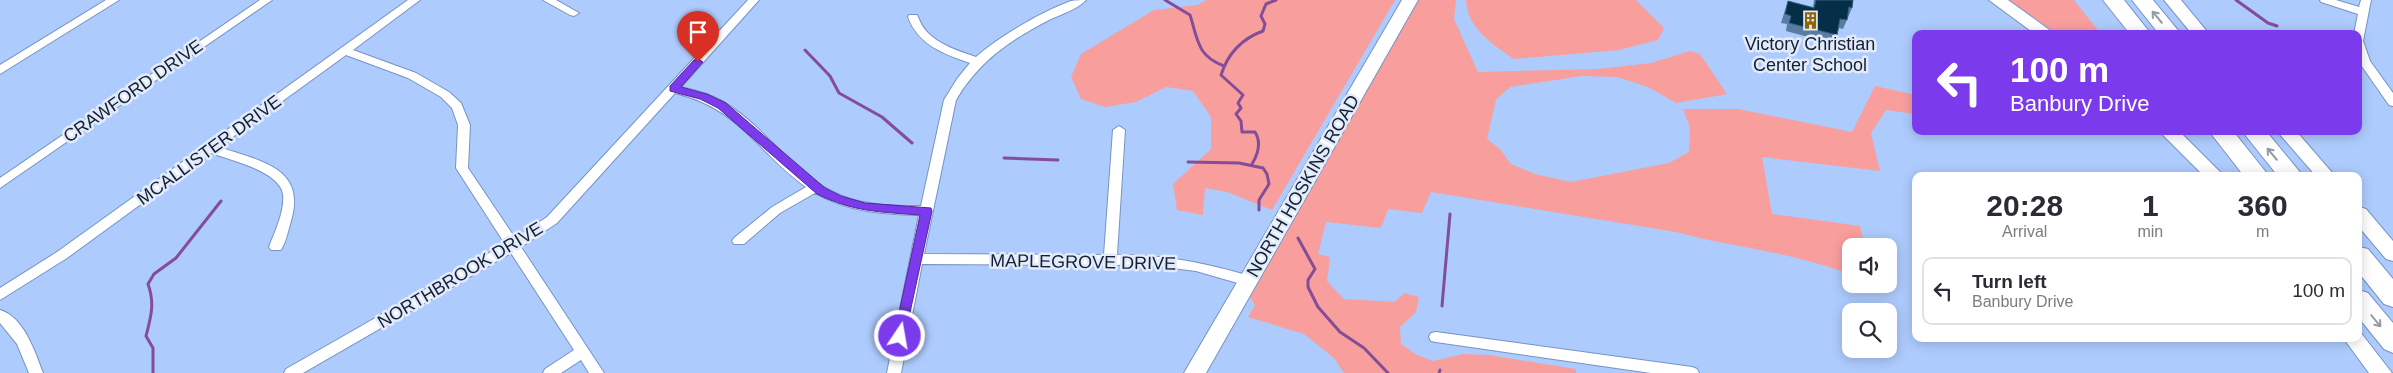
<!DOCTYPE html>
<html lang="en">
<head>
<meta charset="utf-8">
<style>
	:root { --surface:#fff; --page:#f7f7f7; --text:#2b2b33; --muted:#7c7c81; --line:#e1e1e2 }
	body { margin:0; font-family:Arial,sans-serif; background:var(--page); color:var(--text); height:100vh; display:flex; flex-direction:column; font-size:19px; white-space:nowrap }
	* { box-sizing:border-box; margin:0 }
	p { font-size:16px; color:var(--muted) }
	.icon { flex:none; width:28px; height:28px; fill:none; stroke:currentColor; stroke-width:2; stroke-linecap:round; stroke-linejoin:round }
	.map { position:relative; flex:1; overflow:hidden }
	.sheet { position:absolute; left:1912px; top:172px; width:450px; height:170px; display:flex; flex-direction:column; background:var(--surface); border-radius:10px; box-shadow:0 2px 12px #0003 }
	.sheet>* { flex:none }
	.top-card { position:absolute; left:1912px; top:30px; width:450px; height:105px; border-radius:10px; box-shadow:0 2px 12px #0003; background:#7c3aed; color:#fff; overflow:hidden }
	.controls { position:absolute; left:1842px; top:238px; display:grid; gap:10px }
	.controls a { display:grid; place-items:center; width:55px; height:55px; border-radius:10px; background:var(--surface); box-shadow:0 2px 12px #0003; font-size:25px }
	.pin { position:absolute; display:grid; place-items:center; width:42px; height:42px; color:#fff; margin:-51px -21px; border-radius:50% 50% 50% 0; rotate:-45deg; box-shadow:0 0 5px #0007 }
	.pin .icon { rotate:45deg }
	.me { position:absolute; width:55px; margin:-28px; rotate:12deg; stroke-linejoin:round; filter:drop-shadow(0 0 4px #0008) }
	.turn { display:flex; align-items:center; gap:18px; height:105px; padding:0 15px; font-size:22px }
	.turn .icon { width:65px; height:65px; stroke-width:2.5 }
	.turn b { display:block; font-size:35px; line-height:42px }
	.eta { display:flex; justify-content:space-evenly; align-items:center; height:85px; text-align:center }
	.eta b { font-size:30px; font-weight:600; line-height:35px }
	ul { padding:0; list-style:none }
	li { display:flex; align-items:center; gap:15px; height:68px; margin:0 10px 8px; padding:0 5px; border:2px solid var(--line); border-radius:10px }
	li div { flex:1 }
	li b { display:block; font-size:19px }
	li em { font-style:normal }
	.map>svg:first-child { display:block }
</style>
</head>
<body>
<div class="map">
<svg width="2393" height="373" viewBox="0 0 2393 373">
	<rect width="100%" height="100%" fill="#adcbfd"/>
	<path fill="#f89f9e" d="M 1206,0 L 1395,0 L 1272,210 L 1227,192 L 1205,188 L 1203,215 L 1177,210 L 1173,184 L 1211,149 L 1211,117 L 1193,91 L 1166,87 L 1136,102 L 1105,107 L 1081,99 L 1071,77 L 1081,54 L 1154,10 L 1197,5 Z
		M 1415,0 L 1456,0 L 1454,19 L 1478,72 L 1598,69 L 1651,63 L 1690,51 L 1700,54 L 1727,94 L 1676,103 L 1648,87 L 1617,77 L 1582,76 L 1510,87 L 1496,100 L 1487,139 L 1500,149 L 1511,164 L 1535,174 L 1571,182 L 1669,163 L 1689,152 L 1690,128 L 1683,109 L 1738,109 L 1852,132 L 1875,86 L 1916,95 L 1916,114 L 1886,110 L 1871,133 L 1880,171 L 1762,157 L 1772,214 L 1860,226 L 1865,246 L 1851,246 L 1851,275 C 1795,252 1734,248 1676,232 L 1431,192 L 1422,213 L 1388,209 L 1381,228 L 1326,222 L 1318,254 L 1330,257 L 1327,281 L 1344,299 L 1395,302 L 1404,293 L 1419,297 L 1416,312 L 1400,327 L 1401,344 L 1417,355 L 1433,361 L 1463,354 L 1489,355 L 1576,369 L 1576,373 L 1344,373 L 1334,358 L 1304,334 L 1248,317 L 1255,305 L 1249,296 Z
		M 1466,0 L 1636,0 L 1664,28 L 1658,40 L 1619,50 L 1514,59 C 1493,45 1467,28 1466,0 Z
		M 2007,0 L 2074,0 L 2101,34 L 2057,34 Z"/>
	<g fill="none" stroke-linecap="round" stroke-linejoin="round">
		<path stroke="#844d98" stroke-width="3" d="M 1165,0 L 1190,15 C 1198,40 1197,56 1224,66
			M 2236,0 L 2268,23 L 2277,26
			M 805,50 L 830,76 L 839,93 L 882,117 L 912,143
			M 1004,158 L 1058,160
			M 1188,162 L 1239,163 L 1263,168 L 1267,174 L 1269,184 L 1259,200 L 1259,210
			M 1252,164 C 1258,154 1262,143 1255,132 L 1242,132 L 1241,121 L 1236,114 L 1241,108 L 1238,103 L 1243,95 L 1221,75 C 1228,53 1241,39 1263,31 L 1265,24 L 1261,16 L 1266,4 L 1276,0
			M 1298,238 L 1315,269 L 1308,280 L 1308,287 L 1318,307 L 1340,332 L 1364,348 L 1388,373
			M 1442,306 L 1450,214
			M 153,373 L 153,348 L 146,336 C 151,317 155,303 148,284 L 154,274 L 176,258 L 221,201
			M 1439,373 L 1440,370"/>
		<defs>
			<path id="street" d="M 106,0 L 119,0 L 0,74 L 0,65 Z
				M 260,0 L 272,0 L 0,188 L 0,178 Z
				M 408,0 L 420,0 L 353,50 L 416,73 L 449,92 L 461,103 L 470,125 L 468,168 L 515,238 L 547,217 L 748,0 L 759,0 L 681,87 C 694,90 708,93 720,100 C 766,125 793,177 842,196 C 867,206 895,206 921,206 L 944,100 L 957,79 L 970,63 C 944,54 918,45 908,17 L 909,15 L 917,15 C 920,21 922,27 927,32 C 939,45 959,51 976,57 C 1000,36 1041,12 1071,1 C 1075,0 1081,0 1086,0 C 1078,9 1060,15 1049,20 C 1010,40 978,62 956,100 L 924,254 L 1104,255 L 1113,130 L 1119,126 L 1125,130 L 1117,255 C 1167,255 1206,263 1253,277 L 1255,281 L 1253,285 L 1248,286 L 1196,271 L 1149,265 L 922,264 L 901,373 L 887,373 L 919,215 C 882,214 848,212 815,193 L 780,213 L 744,244 L 734,244 L 732,241 L 734,238 L 772,207 L 806,187 C 756,151 741,109 675,93 L 557,223 L 521,247 L 604,373 L 589,373 L 581,360 L 561,373 L 543,373 L 545,369 L 574,350 L 511,253 L 303,373 L 284,373 L 286,369 L 505,244 L 456,168 L 458,125 L 452,108 L 441,97 L 408,78 L 346,55 L 219,147 C 259,161 307,167 291,221 C 288,231 286,242 281,250 L 271,250 L 269,247 C 275,231 285,211 283,194 C 279,171 230,160 211,153 L 67,258 L 0,300 L 0,288 L 57,252 Z
				M 543,0 L 556,0 L 579,13 L 574,16 L 570,15 Z
				M 2320,0 L 2336,0 L 2359,7 L 2361,0 L 2371,0 L 2363,41 L 2370,61 L 2393,93 L 2393,106 L 2389,105 L 2359,62 L 2359,34 L 2354,34 L 2358,14 L 2321,2 Z
				M 0,310 C 24,317 35,352 43,373 L 29,373 L 17,344 L 0,323 Z
				M 1436,332 L 1692,367 L 1697,369 L 1699,373 L 1651,373 L 1436,342 L 1431,341 L 1429,337 L 1431,333 Z"/>
			<path id="secondary" d="M 1402,0 L 1418,0 L 1206,373 L 1184,373 Z
				M 1989,0 L 2008,0 L 2055,34 L 2035,34 Z
				M 2164,0 L 2181,0 L 2209,34 L 2192,34 Z
				M 2159,131 L 2179,131 L 2224,176 L 2204,176 Z
				M 2277,131 L 2296,131 L 2335,176 L 2316,176 Z
				M 2359,207 L 2366,209 L 2393,241 L 2393,261 L 2386,259 L 2359,227 Z
				M 2359,332 L 2361,333 L 2392,373 L 2369,373 L 2344,339 L 2359,339 Z"/>
			<path id="highway" d="M 2103,0 L 2124,0 L 2151,34 L 2130,34 Z
				M 2132,0 L 2153,0 L 2181,34 L 2159,34 Z
				M 2209,131 L 2233,131 L 2269,176 L 2244,176 Z
				M 2242,131 L 2266,131 L 2303,176 L 2278,176 Z
				M 2359,247 L 2368,249 L 2393,279 L 2393,307 L 2384,304 L 2359,273 Z
				M 2359,290 L 2368,293 L 2393,323 L 2393,353 L 2384,349 L 2359,318 Z"/>
		</defs>
		<use href="#street" stroke="#7693c2" stroke-width="2"/>
		<use href="#secondary" stroke="#7693c2" stroke-width="2"/>
		<use href="#highway" stroke="#7693c2" stroke-width="2"/>
		<use href="#street" fill="#fff" fill-rule="evenodd"/>
		<use href="#secondary" fill="#fff" fill-rule="evenodd"/>
		<use href="#highway" fill="#fff" fill-rule="evenodd"/>
	</g>
	<path fill="#597da2" d="M 1814,0 L 1853,0 L 1852,8 L 1843,29 L 1839,28 L 1837,35 L 1834,44 L 1786,31 L 1787,24 L 1781,23 L 1785,10 L 1788,1 L 1813,7 Z"/>
	<path fill="#052f47" stroke="#375e7e" d="M 1816,0 L 1853,0 L 1852,8 L 1849,7 L 1847,20 L 1840,19 L 1837,35 L 1789,23 L 1791,16 L 1785,14 L 1788,1 L 1814,8 Z"/>
	<defs><path id="oneway-shaft" d="M-6 0H5M1.5-3L5.5 0L1.5 3" fill="none" stroke-width="1.6" stroke-linecap="round" stroke-linejoin="round" transform="scale(1.25)"/></defs>
	<g stroke="#969ba3">
		<use href="#oneway-shaft" transform="translate(2157 17) rotate(-130)"/>
		<use href="#oneway-shaft" transform="translate(2272 154) rotate(-130)"/>
		<use href="#oneway-shaft" transform="translate(2376 321) rotate(51)"/>
	</g>
	<path fill="#7c3aed" stroke="#51269a" d="M 698,59 L 703,62 L 681,87 L 707,94 L 726,103 L 825,188 L 841,196 L 865,203 L 931,208 L 932,211 L 904,340 L 895,340 L 894,336 L 920,215 C 881,212 853,212 817,194 L 718,108 L 700,99 L 670,91 L 670,86 L 694,60 Z"/>
	<defs>
		<symbol id="building-bare" viewBox="-9 -9 18 18"><path d="M-4-6H4V6H1V3H-1V6H-4ZM-2.5-4.3h1.7v1.8h-1.7ZM.8-4.3h1.7v1.8H.8ZM-2.5-1h1.7V.8h-1.7ZM.8-1h1.7V.8H.8Z" fill="#8e660a" stroke="#e2ebfb" stroke-width="2.5" paint-order="stroke"/></symbol>
	</defs>
	<g fill-rule="evenodd">
		<use href="#building-bare" x="1798" y="8" width="25" height="25"/>
	</g>
	<g text-anchor="middle" dominant-baseline="central" stroke-width="5" stroke-linejoin="round" paint-order="stroke">
		<g font-size="18" fill="#152033" stroke="#e2ebfb">
			<text x="1810" y="44">Victory Christian<tspan x="1810" dy="21">Center School</tspan></text>
		</g>
		<g font-size="18" fill="#152033" stroke="#e2ebfb">
			<text transform="translate(133 91) rotate(-35)">CRAWFORD DRIVE</text>
			<text transform="translate(209 150) rotate(-36)">MCALLISTER DRIVE</text>
			<text transform="translate(1303 186) rotate(-60)">NORTH HOSKINS ROAD</text>
			<text transform="translate(1083 262) rotate(1)">MAPLEGROVE DRIVE</text>
			<text transform="translate(460 275) rotate(-31)">NORTHBROOK DRIVE</text>
		</g>
	</g>
</svg>
<div class="controls">
<a><svg class="icon" aria-label="sound" viewBox="0 0 24 24"><path d="M4 9h4l5-4v14l-5-4H4zM17 9q2 3 0 6"/></svg></a>
<a><svg class="icon" aria-label="search" viewBox="0 0 24 24"><circle cx="10" cy="10" r="6"/><path d="M15 15l6 6"/></svg></a>
</div>
<div class="pin" style="left:698px;top:62px;background:#d93025"><svg class="icon" aria-label="arrive" viewBox="0 0 24 24"><path d="M6 21V4h12l-3 4 3 4H6"/></svg></div>
<svg class="me" style="left:900px;top:336px" viewBox="-20 -20 40 40"><circle r="17" fill="#7c3aed" stroke="#fff" stroke-width="3"/><path d="M0-11L8 9 0 5-8 9z" fill="#fff"/></svg>
<div class="top-card">
<div class="turn"><svg class="icon" aria-label="left" viewBox="0 0 24 24"><path d="M17 20v-9H6M10 6l-5 5 5 5"/></svg><div><b>100 m</b>Banbury Drive</div></div>
</div>
<section class="sheet">
<div class="eta">
<div><b>20:28</b><p>Arrival</p></div>
<div><b>1</b><p>min</p></div>
<div><b>360</b><p>m</p></div>
</div>
<ul>
<li><svg class="icon" aria-label="left" viewBox="0 0 24 24"><path d="M17 20v-9H6M10 6l-5 5 5 5"/></svg><div><b>Turn left</b><p>Banbury Drive</p></div><em>100 m</em></li>
</ul>
</section>
</div>
</body>
</html>
